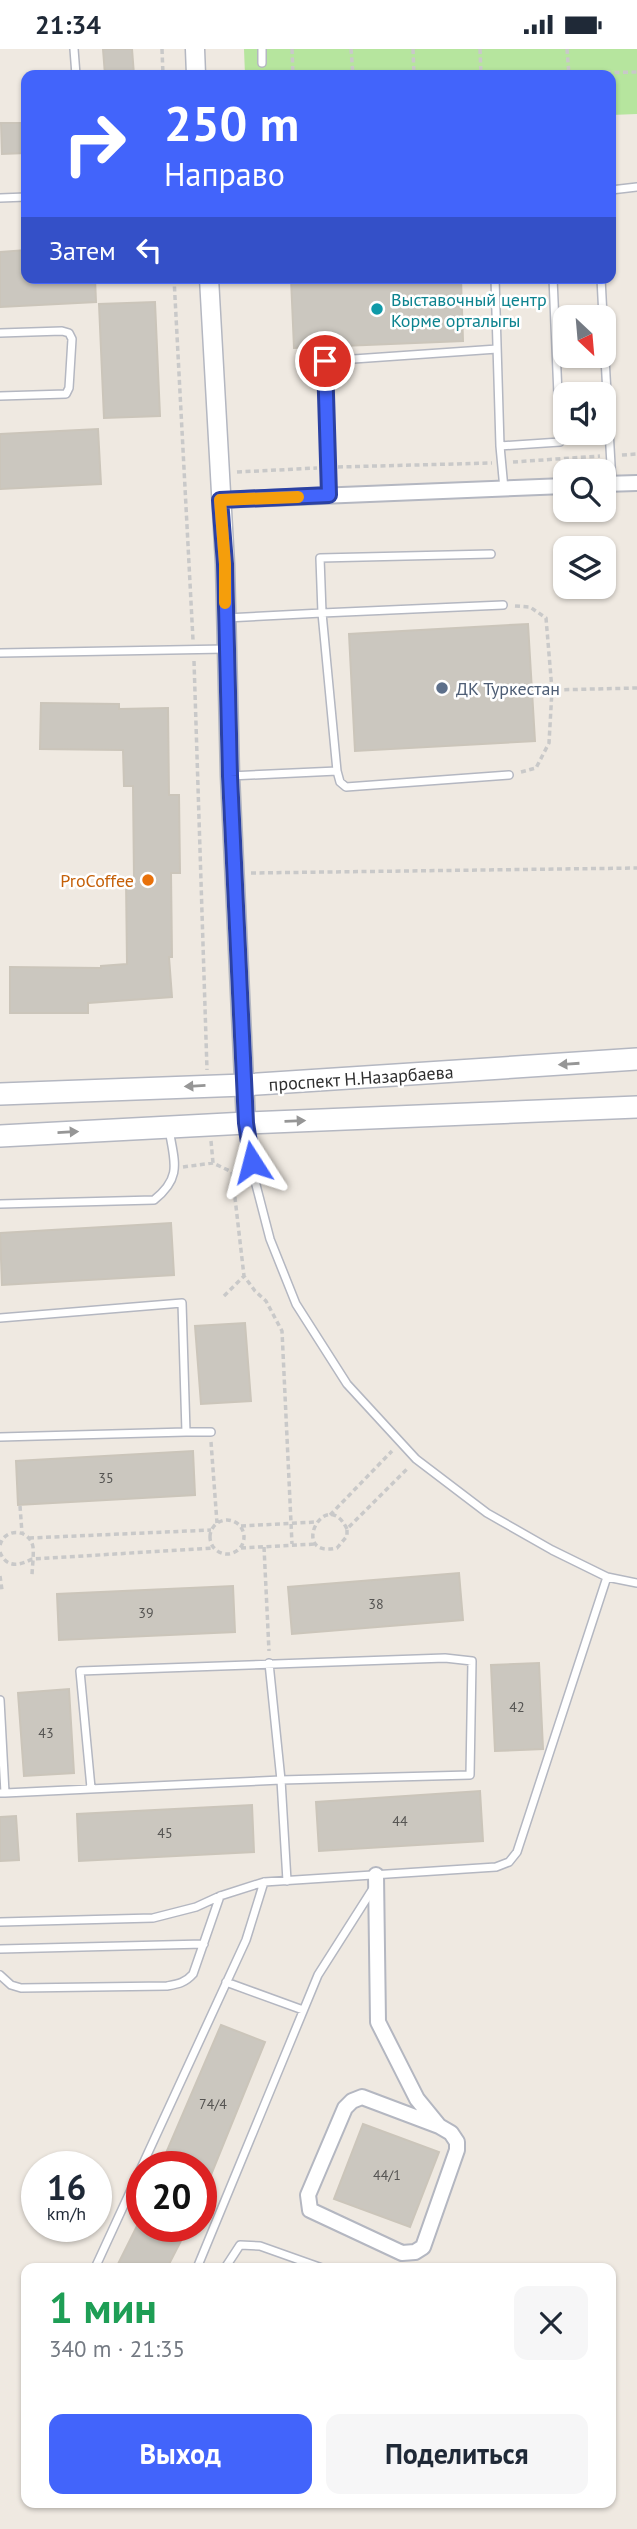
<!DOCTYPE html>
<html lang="ru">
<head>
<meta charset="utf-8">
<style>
	:root { --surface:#fff; --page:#f6f6f7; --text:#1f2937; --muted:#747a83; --accent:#4264fb }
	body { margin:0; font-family:"PT Sans",sans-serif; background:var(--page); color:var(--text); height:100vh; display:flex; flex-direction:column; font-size:26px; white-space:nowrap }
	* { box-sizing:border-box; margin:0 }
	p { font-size:23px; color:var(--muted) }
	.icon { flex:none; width:38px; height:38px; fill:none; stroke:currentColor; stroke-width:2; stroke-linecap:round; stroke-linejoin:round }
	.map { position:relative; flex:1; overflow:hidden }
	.sheet { position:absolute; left:21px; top:2214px; width:595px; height:245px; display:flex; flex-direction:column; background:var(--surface); border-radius:14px; box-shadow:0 2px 5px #0004 }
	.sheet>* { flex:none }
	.hud { position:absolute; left:21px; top:21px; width:595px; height:214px; border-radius:14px; box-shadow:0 2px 5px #0004; background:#4264fb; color:#fff; overflow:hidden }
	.needle { width:46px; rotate:154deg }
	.fabs { position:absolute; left:553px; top:256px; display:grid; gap:14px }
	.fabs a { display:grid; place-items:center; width:63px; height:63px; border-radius:14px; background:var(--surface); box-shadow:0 2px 5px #0004; font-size:35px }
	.speed { position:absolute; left:21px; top:2102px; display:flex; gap:14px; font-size:35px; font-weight:700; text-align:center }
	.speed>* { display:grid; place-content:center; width:91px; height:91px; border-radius:50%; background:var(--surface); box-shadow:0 2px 5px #0004; line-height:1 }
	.speed small { font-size:18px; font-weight:400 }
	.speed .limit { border:10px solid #d22; background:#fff; color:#111 }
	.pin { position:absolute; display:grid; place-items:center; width:60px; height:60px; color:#fff; margin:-30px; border:4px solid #fff; border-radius:50%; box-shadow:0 2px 7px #0007 }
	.me { position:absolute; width:77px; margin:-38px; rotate:351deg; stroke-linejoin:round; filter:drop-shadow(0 0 5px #0008) }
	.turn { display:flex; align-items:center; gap:24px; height:147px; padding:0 28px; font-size:32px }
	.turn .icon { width:91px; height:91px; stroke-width:2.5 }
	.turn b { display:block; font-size:49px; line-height:60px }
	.then { display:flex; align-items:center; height:66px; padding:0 28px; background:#0003; gap:14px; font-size:26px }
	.round { display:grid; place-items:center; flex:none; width:74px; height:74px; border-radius:14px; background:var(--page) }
	.headline { display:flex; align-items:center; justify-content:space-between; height:119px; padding:0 28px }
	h1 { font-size:42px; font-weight:600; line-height:52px; color:#1e9e55 }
	.primary-button { display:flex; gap:14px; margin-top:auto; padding:14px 28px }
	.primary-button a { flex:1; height:80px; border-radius:14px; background:var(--accent); color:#fff; font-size:28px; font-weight:600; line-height:80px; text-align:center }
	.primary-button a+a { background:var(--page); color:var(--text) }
	.status { display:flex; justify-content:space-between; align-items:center; height:49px; padding:0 35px; background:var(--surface); direction:ltr }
	.status svg { height:19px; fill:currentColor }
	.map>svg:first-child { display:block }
</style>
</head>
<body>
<div class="status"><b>21:34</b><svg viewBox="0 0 49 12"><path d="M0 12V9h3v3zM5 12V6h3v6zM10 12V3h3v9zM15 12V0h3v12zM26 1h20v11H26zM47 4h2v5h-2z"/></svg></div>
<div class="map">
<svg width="637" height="2480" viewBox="0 0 637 2480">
	<rect width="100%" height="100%" fill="#efe9e1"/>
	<path fill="#b6e59e" d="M 244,0 L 637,0 L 637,65 L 611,66 L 611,26 L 245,26 Z"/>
	<path fill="#cbc7bf" stroke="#cbc5ba" stroke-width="2" d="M 103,0 L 132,0 L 134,26 L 105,26 Z
		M 1,74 L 26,74 L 26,104 L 2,105 Z
		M 26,201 L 26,229 L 95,229 L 96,253 L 0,258 L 0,203 Z
		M 291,229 L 461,229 L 463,292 L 294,299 Z
		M 155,253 L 160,367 L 104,369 L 99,255 Z
		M 98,380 L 101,435 L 0,440 L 0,385 Z
		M 528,575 L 535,692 L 355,702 L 349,585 Z
		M 41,654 L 119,655 L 119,660 L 168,659 L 169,746 L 179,746 L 180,824 L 171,824 L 172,908 L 169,908 L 172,948 L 88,954 L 88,964 L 10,964 L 10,918 L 101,919 L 101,917 L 127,915 L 126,830 L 134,830 L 133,737 L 124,737 L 123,701 L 40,700 Z
		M 171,1174 L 174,1226 L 2,1236 L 0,1184 Z
		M 245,1274 L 251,1352 L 201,1355 L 195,1277 Z
		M 193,1402 L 195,1446 L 18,1456 L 16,1412 Z
		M 459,1524 L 463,1571 L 292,1585 L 288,1538 Z
		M 233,1537 L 235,1583 L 59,1591 L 57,1545 Z
		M 539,1614 L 543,1700 L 495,1702 L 491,1616 Z
		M 69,1640 L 74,1724 L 24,1727 L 18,1644 Z
		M 480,1742 L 483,1792 L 319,1802 L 316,1753 Z
		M 252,1756 L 254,1803 L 79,1812 L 77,1765 Z
		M 16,1767 L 19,1811 L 0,1812 L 0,1768 Z
		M 221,1976 L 265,1993 L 202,2148 L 201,2118 L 160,2118 Z
		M 363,2075 L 439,2103 L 410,2178 L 334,2150 Z
		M 137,2177 L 160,2177 L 183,2188 L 167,2219 L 116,2219 Z"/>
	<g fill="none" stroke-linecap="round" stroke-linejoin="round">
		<defs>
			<path id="service" d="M 74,0 L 76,26
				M 262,0 L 262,14
				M 611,141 L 637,138
				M 0,149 L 26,148
				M 495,229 L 500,397 L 504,440
				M 601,229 L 603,268
				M 0,284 L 62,282 L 69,284 L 72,290 L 69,339 L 66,345 L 0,347
				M 604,291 L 612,434
				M 500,397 L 560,393 L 553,229
				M 329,446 L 325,312 L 497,300
				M 491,505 L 320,509 L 322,564 L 503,556
				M 226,569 L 322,564 L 337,722 L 230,727
				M 0,604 L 226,600
				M 337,722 L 340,733 L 346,738 L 509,726
				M 246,1075 L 255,1132 L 270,1190 L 296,1255 L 347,1335 L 416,1410 L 487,1464 L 552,1501 L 607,1528 L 637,1534
				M 0,1155 L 154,1151 C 183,1128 174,1112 169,1080
				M 0,1269 L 182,1254 L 186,1383 L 0,1388
				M 186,1383 L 211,1383
				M 0,1651 L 5,1744 L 0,1744
				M 91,1739 L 80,1622 L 445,1609 L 472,1612 L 470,1726 L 281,1731 L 287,1832
				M 5,1744 L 281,1731 L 269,1614
				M 0,1873 L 153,1869 L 196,1858 L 220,1847 L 264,1833 L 496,1818 L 509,1813 L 517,1803 L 607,1528
				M 0,1900 L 204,1895
				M 0,1926 L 11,1936 L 21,1939 L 167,1937 C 178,1935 185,1934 193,1925 L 220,1847
				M 226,1933 L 303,1961
				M 95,2219 L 246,1891 L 264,1833
				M 197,2219 L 318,1926 L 374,1838
				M 225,2219 L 240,2196 L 260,2197 L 322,2219"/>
			<path id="minor" d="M 604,435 L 637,434
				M 220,451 L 565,437
				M 376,1826 L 378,1973 L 417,2050 L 439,2077 L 451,2084 L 457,2093 L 457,2101 L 423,2198 L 415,2203 L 402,2204 L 310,2161 L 308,2146 L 345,2059 L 352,2052 L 362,2048 L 439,2077"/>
			<path id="tertiary" d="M 195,0 L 196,26
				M 209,229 L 225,515 L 230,727 L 246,1074"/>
			<path id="secondary" d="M 0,1045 L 244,1036 L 637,1010
				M 0,1087 L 246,1074 L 637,1058"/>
		</defs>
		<use href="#service" stroke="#b4b7c1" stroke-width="10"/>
		<use href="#minor" stroke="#b4b7c1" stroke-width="18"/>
		<use href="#tertiary" stroke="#b4b7c1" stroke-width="21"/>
		<use href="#secondary" stroke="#b4b7c1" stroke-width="24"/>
		<path stroke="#c9c9c9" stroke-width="3.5" stroke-dasharray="5 3.5" stroke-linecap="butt" d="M 162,0 L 163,26
			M 292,0 L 293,26
			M 351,0 L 353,26
			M 413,0 L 414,26
			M 480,0 L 481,26
			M 567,0 L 569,26
			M 504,26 L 637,23
			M 174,229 L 193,591
			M 622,406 L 637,405
			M 513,413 L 600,407
			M 338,418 L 492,414
			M 237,423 L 317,419
			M 515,557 L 530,558 L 546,569 L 552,641 L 637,639
			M 194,612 L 207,1021
			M 521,723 L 536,719 L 549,694 L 552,641
			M 251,824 L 637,819
			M 211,1092 L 213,1114
			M 183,1118 L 213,1114 L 232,1123 L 244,1227 L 255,1242 L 266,1252 L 282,1282 L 292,1495
			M 224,1247 L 244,1227
			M 211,1393 L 217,1474
			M 20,1457 L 22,1484
			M 330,1466 L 392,1402
			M210 1488a17 17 0 1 1 34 0a17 17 0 1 1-34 0Z
			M 241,1477 L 316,1473
			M 347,1480 C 325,1435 288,1510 337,1499 L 347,1487 L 347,1480 L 408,1419
			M 29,1489 L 211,1481
			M 0,1496 C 5,1478 30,1480 33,1498 C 34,1507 32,1519 32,1528
			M 264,1498 L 269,1602
			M 241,1499 L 316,1495
			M 0,1503 C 6,1519 19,1517 32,1510 L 214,1499
			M 0,1527 L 2,1541"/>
		<use href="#service" stroke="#fff" stroke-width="7"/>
		<use href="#minor" stroke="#fff" stroke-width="14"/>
		<use href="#tertiary" stroke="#fff" stroke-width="18"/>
		<use href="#secondary" stroke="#fff" stroke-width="21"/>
	</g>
	<defs><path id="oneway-solid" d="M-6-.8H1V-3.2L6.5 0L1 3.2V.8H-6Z" transform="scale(1.75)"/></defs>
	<g fill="#969696">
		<use href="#oneway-solid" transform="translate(569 1015) rotate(176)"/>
		<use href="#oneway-solid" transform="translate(195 1037) rotate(177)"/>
		<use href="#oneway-solid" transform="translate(295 1072) rotate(-2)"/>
		<use href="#oneway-solid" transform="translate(68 1083) rotate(-3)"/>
	</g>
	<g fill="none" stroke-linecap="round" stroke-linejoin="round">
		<defs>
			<path id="route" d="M 252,1113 L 246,1074 L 230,727 L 225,515 L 220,451 L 329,446 L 325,312"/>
		</defs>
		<use href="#route" stroke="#2b41a3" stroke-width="18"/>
		<use href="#route" stroke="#4264fb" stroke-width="12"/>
		<path stroke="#f59e0b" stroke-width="12" d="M 225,554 L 225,515 L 220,451 L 298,448"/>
	</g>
	<circle fill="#0f9aa8" stroke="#fff" stroke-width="2.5" cx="377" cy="260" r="7"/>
	<circle fill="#5c6f8a" stroke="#fff" stroke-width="2.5" cx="442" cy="639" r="7"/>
	<circle fill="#e8710a" stroke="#fff" stroke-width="2.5" cx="148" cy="831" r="7"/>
	<g text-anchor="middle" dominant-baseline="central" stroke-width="5" stroke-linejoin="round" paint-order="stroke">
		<g font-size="14" fill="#555452">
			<text x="106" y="1429">35</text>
			<text x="376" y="1555">38</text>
			<text x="146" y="1564">39</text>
			<text x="517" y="1658">42</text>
			<text x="46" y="1684">43</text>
			<text x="400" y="1772">44</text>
			<text x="165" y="1784">45</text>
			<text x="213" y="2055">74/4</text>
			<text x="387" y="2126">44/1</text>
		</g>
		<g font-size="18" fill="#0d838f" stroke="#fff" text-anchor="start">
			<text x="391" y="250">Выставочный центр<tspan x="391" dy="21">Корме орталыгы</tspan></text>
		</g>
		<g font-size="18" fill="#4e5e75" stroke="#fff" text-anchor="start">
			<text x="456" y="639">ДК Туркестан</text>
		</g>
		<g font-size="18" fill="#c56008" stroke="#fff" text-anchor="end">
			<text x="134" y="831">ProCoffee</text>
		</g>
		<g font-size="18" fill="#2e2e2e" stroke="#fff">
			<text transform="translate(361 1029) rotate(-4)">проспект Н.Назарбаева</text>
		</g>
	</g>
</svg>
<div class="fabs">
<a><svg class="needle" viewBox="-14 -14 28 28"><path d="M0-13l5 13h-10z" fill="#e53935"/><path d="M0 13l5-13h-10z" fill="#747a83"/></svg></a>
<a><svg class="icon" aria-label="sound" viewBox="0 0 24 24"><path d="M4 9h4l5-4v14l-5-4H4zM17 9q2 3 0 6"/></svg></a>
<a><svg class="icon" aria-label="search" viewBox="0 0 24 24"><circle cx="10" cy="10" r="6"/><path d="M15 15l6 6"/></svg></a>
<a><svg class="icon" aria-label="layers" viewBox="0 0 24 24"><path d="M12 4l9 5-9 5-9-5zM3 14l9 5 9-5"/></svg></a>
</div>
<div class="speed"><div>16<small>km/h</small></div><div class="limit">20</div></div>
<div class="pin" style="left:325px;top:312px;background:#d93025"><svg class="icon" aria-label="arrive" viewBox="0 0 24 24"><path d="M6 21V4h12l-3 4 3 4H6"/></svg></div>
<svg class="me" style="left:252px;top:1113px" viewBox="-20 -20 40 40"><path d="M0-17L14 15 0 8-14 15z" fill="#4264fb" stroke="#fff" stroke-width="4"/></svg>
<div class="hud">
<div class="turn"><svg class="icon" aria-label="right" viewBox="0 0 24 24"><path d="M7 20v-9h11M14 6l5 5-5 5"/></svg><div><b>250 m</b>Направо</div></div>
<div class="then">Затем<svg class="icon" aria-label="left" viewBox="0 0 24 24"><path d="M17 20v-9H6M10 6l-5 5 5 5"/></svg></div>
</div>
<section class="sheet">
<div class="headline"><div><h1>1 мин</h1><p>340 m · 21:35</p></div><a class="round"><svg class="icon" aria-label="close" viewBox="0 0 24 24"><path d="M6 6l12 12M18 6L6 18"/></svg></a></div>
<div class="primary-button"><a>Выход</a><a>Поделиться</a></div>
</section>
</div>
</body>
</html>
